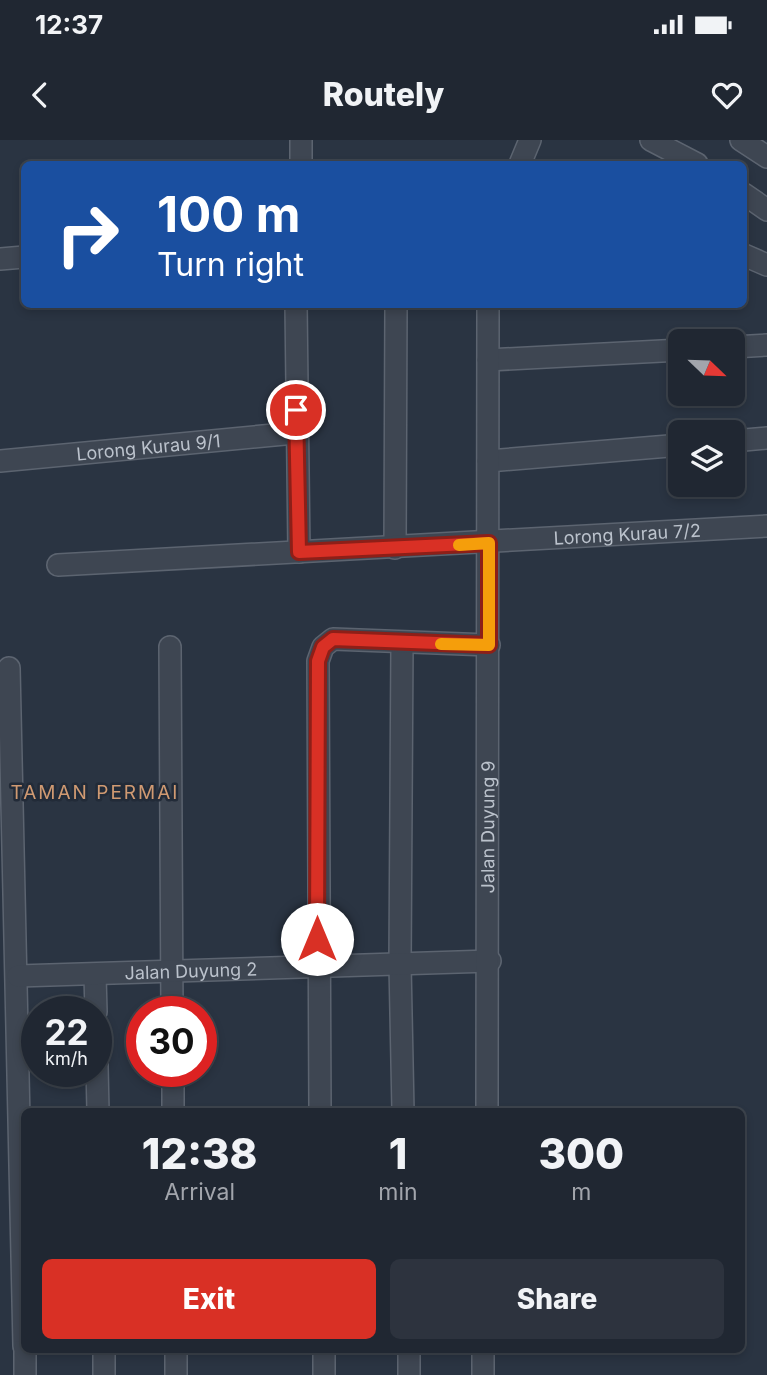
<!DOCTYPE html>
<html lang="en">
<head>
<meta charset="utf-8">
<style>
	:root { --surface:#202732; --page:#2d333e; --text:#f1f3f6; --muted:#a2a5ac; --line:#3d444d; --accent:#d93025 }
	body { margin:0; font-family:Inter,sans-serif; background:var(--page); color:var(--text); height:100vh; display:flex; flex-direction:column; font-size:26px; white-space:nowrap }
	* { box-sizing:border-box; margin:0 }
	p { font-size:23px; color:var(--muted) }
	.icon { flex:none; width:38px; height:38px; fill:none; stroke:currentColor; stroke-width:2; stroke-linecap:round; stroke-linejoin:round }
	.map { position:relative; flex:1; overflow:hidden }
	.panel { position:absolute; left:21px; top:968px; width:724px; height:245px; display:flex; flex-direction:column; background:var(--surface); border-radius:10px; box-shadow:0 4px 10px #0003,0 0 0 2px var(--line) }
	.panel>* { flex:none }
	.hud { position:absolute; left:21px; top:21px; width:726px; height:147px; border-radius:10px; box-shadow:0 4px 10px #0003,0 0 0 2px var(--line); background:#1a4fa0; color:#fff; overflow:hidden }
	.needle { width:46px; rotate:113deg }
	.tools { position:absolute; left:668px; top:189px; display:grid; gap:14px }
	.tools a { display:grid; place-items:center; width:77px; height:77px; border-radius:10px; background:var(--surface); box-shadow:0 4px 10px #0003,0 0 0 2px var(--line); font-size:35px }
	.speed { position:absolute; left:21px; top:856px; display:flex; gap:14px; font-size:35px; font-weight:700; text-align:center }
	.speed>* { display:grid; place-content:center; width:91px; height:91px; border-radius:50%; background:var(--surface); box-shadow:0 4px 10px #0003,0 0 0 2px var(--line); line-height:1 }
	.speed small { font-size:18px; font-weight:400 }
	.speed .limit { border:10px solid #d22; background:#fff; color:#111 }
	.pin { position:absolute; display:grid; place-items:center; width:60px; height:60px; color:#fff; margin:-30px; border:4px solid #fff; border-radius:50%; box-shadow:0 2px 7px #0007 }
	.me { position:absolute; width:77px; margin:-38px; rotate:0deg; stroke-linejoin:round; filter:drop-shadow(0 0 5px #0008) }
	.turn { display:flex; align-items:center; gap:24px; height:147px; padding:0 21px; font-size:32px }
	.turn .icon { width:91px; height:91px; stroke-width:2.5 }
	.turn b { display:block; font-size:49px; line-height:60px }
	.eta { display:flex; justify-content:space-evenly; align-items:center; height:119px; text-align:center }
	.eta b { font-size:42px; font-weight:800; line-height:49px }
	.cta { display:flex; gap:14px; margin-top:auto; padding:14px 21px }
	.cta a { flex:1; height:80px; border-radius:10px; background:var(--accent); color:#fff; font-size:28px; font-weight:800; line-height:80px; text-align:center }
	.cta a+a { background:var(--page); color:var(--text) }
	.status { display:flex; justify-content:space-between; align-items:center; height:49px; padding:0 35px; background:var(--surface); direction:ltr }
	.status svg { height:19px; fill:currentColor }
	header { display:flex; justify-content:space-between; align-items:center; height:91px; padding:0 21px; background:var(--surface); font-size:32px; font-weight:800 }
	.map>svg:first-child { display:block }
</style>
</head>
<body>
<div class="status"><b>12:37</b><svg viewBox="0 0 49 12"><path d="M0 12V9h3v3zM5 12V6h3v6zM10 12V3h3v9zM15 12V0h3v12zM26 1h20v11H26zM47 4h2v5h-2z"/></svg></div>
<header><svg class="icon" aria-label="back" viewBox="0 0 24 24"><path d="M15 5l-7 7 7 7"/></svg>Routely<svg class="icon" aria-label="heart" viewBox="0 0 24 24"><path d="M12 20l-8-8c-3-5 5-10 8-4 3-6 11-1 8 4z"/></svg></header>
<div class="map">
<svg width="767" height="1235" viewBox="0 0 767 1235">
	<rect width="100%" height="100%" fill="#2a3442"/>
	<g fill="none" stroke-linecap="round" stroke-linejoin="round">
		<defs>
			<g id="minor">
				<path d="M 651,0 L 697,24"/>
				<path d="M 741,0 L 767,17"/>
				<path d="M 301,24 L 301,0"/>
				<path d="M 520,24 L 530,0"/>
				<path d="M 744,54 L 767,70"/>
				<path d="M 744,115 L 767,125"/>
				<path d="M 0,119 L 24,117"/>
				<path d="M 296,164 L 299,412"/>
				<path d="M 733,207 L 767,205"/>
				<path d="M 488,220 L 681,210"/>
				<path d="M 733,301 L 767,298"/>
				<path id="s1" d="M 0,321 L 295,293"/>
				<path d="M 488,321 L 681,305"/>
				<path d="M 395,408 L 396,164"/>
				<path id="s2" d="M 58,425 L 767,386"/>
				<path d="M 402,503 L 400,824 L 403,971"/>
				<path d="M 170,507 L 172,872"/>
				<path d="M 9,528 L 24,1206"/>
				<path d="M 95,835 L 96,872"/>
				<path id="s3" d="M 18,836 L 490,821"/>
				<path d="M 96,882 L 98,971"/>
				<path d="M 173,931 L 173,971"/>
				<path d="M 320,971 L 318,521 L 323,507 L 333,499 L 489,505"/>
				<path id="s4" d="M 487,971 L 488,164"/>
				<path d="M 25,1209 L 25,1235"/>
				<path d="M 104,1209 L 104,1235"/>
				<path d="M 176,1209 L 176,1235"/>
				<path d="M 324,1209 L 324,1235"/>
				<path d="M 409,1209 L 409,1235"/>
				<path d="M 483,1235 L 483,1209"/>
			</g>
		</defs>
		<use href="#minor" stroke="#5c6470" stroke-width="24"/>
		<use href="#minor" stroke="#3e4652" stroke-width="21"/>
	</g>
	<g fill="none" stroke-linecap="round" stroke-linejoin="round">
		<defs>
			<path id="route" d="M 296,270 L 299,412 L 489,403 L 489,505 L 333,499 L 323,507 L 318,521 L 317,799"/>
		</defs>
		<use href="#route" stroke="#8d1f18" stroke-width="18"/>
		<use href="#route" stroke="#d93025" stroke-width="12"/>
		<path stroke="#f59e0b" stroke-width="12" d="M 441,504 L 489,505 L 489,403 L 459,405"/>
	</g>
	<g text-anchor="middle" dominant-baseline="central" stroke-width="5" stroke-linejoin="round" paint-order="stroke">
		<g font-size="18" fill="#bbc2cc" stroke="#222b38">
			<text stroke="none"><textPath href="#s1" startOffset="149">Lorong Kurau 9/1</textPath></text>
			<text stroke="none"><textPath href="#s2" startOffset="570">Lorong Kurau 7/2</textPath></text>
			<text stroke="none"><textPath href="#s4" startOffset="284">Jalan Duyung 9</textPath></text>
			<text stroke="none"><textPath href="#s3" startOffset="173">Jalan Duyung 2</textPath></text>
		</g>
		<g font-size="19" letter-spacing="2" fill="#d09a72" stroke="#222b38">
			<text x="95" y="652">TAMAN PERMAI</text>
		</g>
	</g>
</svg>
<div class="tools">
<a><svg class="needle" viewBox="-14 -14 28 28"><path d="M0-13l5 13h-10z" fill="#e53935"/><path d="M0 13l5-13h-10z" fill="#a2a5ac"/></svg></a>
<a><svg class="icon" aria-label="layers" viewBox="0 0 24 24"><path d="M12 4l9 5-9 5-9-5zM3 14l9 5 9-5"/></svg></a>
</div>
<div class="speed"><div>22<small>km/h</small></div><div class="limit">30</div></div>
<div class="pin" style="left:296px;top:270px;background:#d93025"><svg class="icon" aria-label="arrive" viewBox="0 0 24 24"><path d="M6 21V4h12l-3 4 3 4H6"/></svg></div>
<svg class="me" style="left:317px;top:799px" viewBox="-20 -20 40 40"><circle r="19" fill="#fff"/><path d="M0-13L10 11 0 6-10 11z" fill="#d93025"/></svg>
<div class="hud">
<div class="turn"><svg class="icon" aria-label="right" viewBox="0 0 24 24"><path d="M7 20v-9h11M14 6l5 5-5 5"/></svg><div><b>100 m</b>Turn right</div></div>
</div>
<section class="panel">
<div class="eta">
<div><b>12:38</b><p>Arrival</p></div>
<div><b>1</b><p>min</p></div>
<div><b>300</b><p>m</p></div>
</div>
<div class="cta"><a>Exit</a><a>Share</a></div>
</section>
</div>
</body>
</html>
